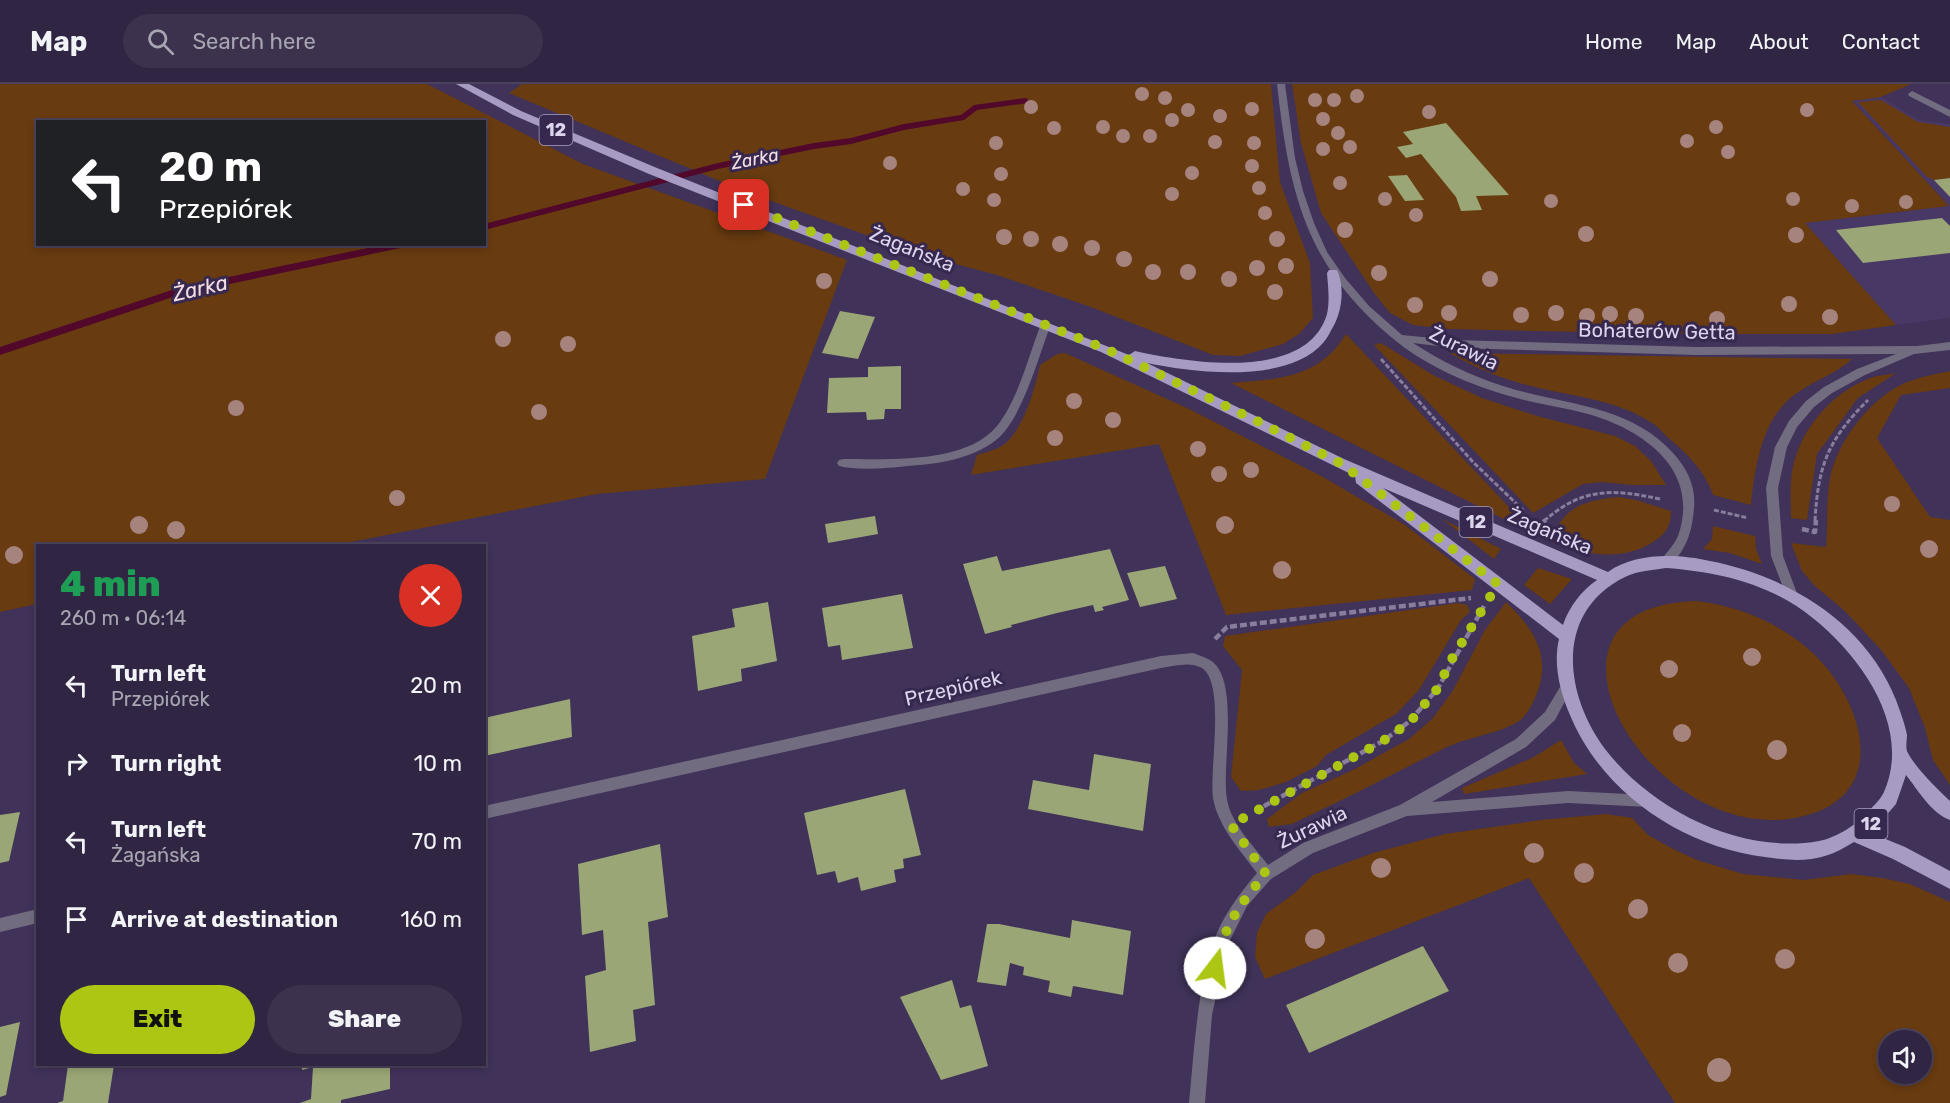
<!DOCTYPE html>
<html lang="en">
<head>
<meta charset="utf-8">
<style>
	:root { --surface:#302643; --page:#3c324e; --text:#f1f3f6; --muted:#a8a5b2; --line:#4b435c; --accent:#acc613 }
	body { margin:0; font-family:Rubik,sans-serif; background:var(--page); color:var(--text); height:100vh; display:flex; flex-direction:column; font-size:22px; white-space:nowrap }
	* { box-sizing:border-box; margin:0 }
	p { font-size:20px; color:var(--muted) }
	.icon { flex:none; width:33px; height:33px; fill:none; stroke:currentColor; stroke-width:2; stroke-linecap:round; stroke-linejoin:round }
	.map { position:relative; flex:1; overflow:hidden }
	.side { position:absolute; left:36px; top:460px; width:450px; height:522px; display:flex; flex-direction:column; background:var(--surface); border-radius:0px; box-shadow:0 3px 9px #0003,0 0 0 2px var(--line) }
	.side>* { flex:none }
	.hud { position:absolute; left:36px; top:36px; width:450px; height:126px; border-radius:0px; box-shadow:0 3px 9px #0003,0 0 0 2px var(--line); background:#202124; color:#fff; overflow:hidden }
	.fabs { position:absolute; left:1878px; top:946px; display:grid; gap:12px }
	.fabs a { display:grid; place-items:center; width:54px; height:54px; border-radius:50%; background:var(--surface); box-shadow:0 3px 9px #0003,0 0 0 2px var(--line); font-size:30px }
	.pin { position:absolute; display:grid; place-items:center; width:51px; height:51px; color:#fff; margin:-26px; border-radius:12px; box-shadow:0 3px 9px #0006 }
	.me { position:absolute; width:66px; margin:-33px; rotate:15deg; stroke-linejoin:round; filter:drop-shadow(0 0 4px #0008) }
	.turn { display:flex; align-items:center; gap:21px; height:126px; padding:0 24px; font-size:27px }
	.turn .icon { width:78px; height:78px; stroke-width:2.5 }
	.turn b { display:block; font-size:42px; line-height:51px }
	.round { display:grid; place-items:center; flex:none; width:63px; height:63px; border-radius:32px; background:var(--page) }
	.summary { display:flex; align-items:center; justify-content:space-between; height:102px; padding:0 24px }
	h1 { font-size:36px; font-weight:800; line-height:45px; color:#1e9e55 }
	.primary-button { display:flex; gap:12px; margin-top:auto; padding:12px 24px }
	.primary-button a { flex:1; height:69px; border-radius:36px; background:var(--accent); color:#111; font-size:24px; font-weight:800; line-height:69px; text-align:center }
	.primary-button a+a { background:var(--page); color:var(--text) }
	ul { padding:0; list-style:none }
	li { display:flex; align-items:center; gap:18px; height:78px; padding:0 24px }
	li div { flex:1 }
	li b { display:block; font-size:22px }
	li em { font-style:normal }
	header { display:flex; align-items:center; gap:36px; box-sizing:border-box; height:84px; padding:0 30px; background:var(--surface); border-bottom:2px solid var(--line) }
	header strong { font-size:28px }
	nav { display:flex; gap:33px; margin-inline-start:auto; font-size:21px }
	.search { width:420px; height:54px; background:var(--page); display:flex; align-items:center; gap:15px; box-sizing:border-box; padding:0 21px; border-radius:33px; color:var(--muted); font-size:22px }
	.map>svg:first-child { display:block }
</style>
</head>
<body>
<header>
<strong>Map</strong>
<div class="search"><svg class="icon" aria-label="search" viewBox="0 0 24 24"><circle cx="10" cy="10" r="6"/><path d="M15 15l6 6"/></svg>Search here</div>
<nav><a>Home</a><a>Map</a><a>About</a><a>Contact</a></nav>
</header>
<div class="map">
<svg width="1950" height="1019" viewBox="0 0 1950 1019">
	<rect width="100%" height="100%" fill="#403259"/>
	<path fill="#483866" d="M 1881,13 L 1919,36 L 1950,40 L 1950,234 L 1896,241 L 1805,139 L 1949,122 L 1852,16 Z"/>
	<path fill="#683b10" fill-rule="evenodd" d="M 0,0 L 427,0 L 583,80 L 847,176 L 765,395 L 597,410 L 330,462 L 38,462 L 37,520 L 0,528 ZM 38,38 L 484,38 L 484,160 L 38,160 Z
		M 522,0 L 1271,0 L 1280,98 L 1310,179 L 1313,234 L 1299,250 L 1283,260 L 1240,272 L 1213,271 L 1091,223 L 997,191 L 922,171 L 746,108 L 509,9 Z
		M 1292,0 L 1911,0 L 1881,13 L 1852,17 L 1949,122 L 1805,139 L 1896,241 L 1832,250 L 1672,250 L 1448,245 L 1413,241 L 1390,229 L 1374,209 L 1321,129 L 1301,59 Z
		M 1881,16 L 1918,38 L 1950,43 L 1950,94 L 1934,96 L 1927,93 L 1858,18 Z
		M 1346,250 L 1523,438 L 1518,442 L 1231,299 C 1278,295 1318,295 1346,250 Z
		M 1381,259 L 1433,291 L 1482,314 L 1537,332 L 1615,352 L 1635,362 L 1651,377 L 1666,401 L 1633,401 L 1601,398 L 1583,400 L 1533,429 L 1374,261 Z
		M 1065,269 L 1187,324 L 1323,393 L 1405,441 L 1475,495 L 1472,506 L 1226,531 L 1159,360 L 971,391 L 977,371 C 987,368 1000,365 1008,357 C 1025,339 1035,305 1040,281 L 1057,270 Z
		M 1450,269 L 1852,275 C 1836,290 1815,296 1797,309 C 1762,333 1755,382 1751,421 L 1713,411 C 1706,390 1690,372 1672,357 C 1665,352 1660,344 1652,339 C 1622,319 1587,314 1552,307 C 1517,300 1481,288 1450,269 Z
		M 1950,287 L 1950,304 L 1901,311 L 1877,354 L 1930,433 L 1950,436 L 1950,701 L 1933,676 L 1925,644 L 1909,604 L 1882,567 L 1846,528 L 1815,502 L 1802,487 L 1791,459 L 1826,463 C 1828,440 1826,416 1830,394 C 1837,358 1871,313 1905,299 C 1919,293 1936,290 1950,287 Z
		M 1896,289 L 1858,314 L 1817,370 L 1807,436 L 1791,434 C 1791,422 1790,409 1791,397 C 1794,351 1830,308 1873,293 C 1880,291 1888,291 1896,289 Z
		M 1618,413 L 1636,416 L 1671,427 C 1671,442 1666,450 1653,458 C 1622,478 1585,471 1552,458 C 1562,422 1584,417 1618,413 Z
		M 1442,435 L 1501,465 L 1494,475 Z
		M 1713,442 L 1755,452 L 1756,465 L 1762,480 L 1730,469 L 1703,465 L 1712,455 Z
		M 1538,484 L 1572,495 L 1550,520 L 1524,501 Z
		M 1696,517 C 1738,522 1775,537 1807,564 C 1862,610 1896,712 1800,733 C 1650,765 1508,522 1696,517 Z
		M 1506,518 C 1535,546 1553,574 1535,614 C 1531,623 1525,634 1516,639 C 1494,651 1466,653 1443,665 C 1393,690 1343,716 1292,740 L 1269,743 L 1267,735 L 1302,709 L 1353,686 L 1409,655 L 1432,635 L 1452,608 L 1485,546 Z
		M 1458,519 L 1467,521 L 1470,528 L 1461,536 L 1419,606 L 1396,630 L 1326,671 L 1317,682 L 1286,698 L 1259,706 L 1241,707 L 1231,693 L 1242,586 L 1223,562 L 1225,552 Z
		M 1561,656 L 1574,679 L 1587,690 L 1464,710 L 1462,704 L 1532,674 Z
		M 1606,730 L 1632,734 L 1648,751 L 1673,765 L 1697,776 L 1743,790 L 1804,796 L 1851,790 L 1882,794 L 1910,800 L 1950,818 L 1950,1019 L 1675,1019 L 1529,794 L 1265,895 L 1255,873 L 1257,849 L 1266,830 L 1296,808 L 1313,791 L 1373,769 L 1445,750 L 1541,736 ZM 1888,957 L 1922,957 L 1922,990 L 1888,990 Z"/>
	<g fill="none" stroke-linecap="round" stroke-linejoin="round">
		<path fill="#51082a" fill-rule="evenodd" d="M 1025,14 L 1028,15 L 1028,19 L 977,26 L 964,36 L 904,46 L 851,60 L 814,65 L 718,85 L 484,146 L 484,140 L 718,79 L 814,59 L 851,54 L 904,40 L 961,31 L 974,21 Z
			M 387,160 L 410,160 L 405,163 L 182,210 L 0,271 L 0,263 L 181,203 Z"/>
	</g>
	<path fill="#9aa675" d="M 1446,39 L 1509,111 L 1476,112 L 1482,126 L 1461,127 L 1456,113 L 1421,70 L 1406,74 L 1397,63 L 1413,60 L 1403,48 Z
		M 1407,91 L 1424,116 L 1405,117 L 1388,92 Z
		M 1950,94 L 1950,113 L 1934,96 Z
		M 1942,134 L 1950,142 L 1950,169 L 1863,179 L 1836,146 Z
		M 840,227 L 875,233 L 858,275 L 822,269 Z
		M 901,282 L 901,325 L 885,325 L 884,335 L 867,336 L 866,328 L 827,329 L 829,294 L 868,293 L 868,283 Z
		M 875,432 L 878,450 L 828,459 L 825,440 Z
		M 1110,465 L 1129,516 L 1102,523 L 1104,526 L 1095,528 L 1093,521 L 1057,529 L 1011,541 L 1012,543 L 985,550 L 963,480 L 997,472 L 1002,487 Z
		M 1165,482 L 1177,515 L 1140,523 L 1127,489 Z
		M 902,510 L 913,564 L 842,576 L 840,561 L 828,563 L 822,524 Z
		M 768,518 L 777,577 L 741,585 L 742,597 L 698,607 L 692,552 L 735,543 L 732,525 Z
		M 570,615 L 572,653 L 484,672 L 484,634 Z
		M 1094,670 L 1151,680 L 1143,747 L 1028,725 L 1033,696 L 1089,706 Z
		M 905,705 L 921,771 L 903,775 L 904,784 L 894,786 L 896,798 L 861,807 L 858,793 L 838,799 L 835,787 L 817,791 L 804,729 Z
		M 20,728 L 9,777 L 0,779 L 0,731 Z
		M 660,760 L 668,833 L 648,838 L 655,921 L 633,926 L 636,957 L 590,968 L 585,892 L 606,886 L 603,846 L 582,851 L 578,780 Z
		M 1072,836 L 1131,847 L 1123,911 L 1073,902 L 1071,913 L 1048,908 L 1050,897 L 1023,891 L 1024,883 L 1010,879 L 1006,902 L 977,898 L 987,840 L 999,840 L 1070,854 Z
		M 1423,862 L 1449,907 L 1309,969 L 1286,921 Z
		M 952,896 L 960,924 L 971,921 L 988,982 L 941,996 L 900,913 Z
		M 20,938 L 6,1011 L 0,1013 L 0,943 Z
		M 68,981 L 114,981 L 108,1019 L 57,1019 L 63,1017 Z
		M 302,981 L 390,981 L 390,1005 L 341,1016 L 341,1019 L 300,1019 L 311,1015 L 313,983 L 302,986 Z"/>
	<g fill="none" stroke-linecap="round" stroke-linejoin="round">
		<path stroke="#887d9d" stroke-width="3" stroke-dasharray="5 2" stroke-linecap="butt" d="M 1381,275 L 1473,378 L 1524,427
			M 1714,426 L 1748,434
			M 1544,437 C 1583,403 1612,405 1660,415
			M 1815,437 C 1818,381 1828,356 1868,316"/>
		<path stroke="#887d9d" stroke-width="4.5" stroke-dasharray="7 3" stroke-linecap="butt" d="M 1543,438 L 1546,436
			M 1802,445 L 1815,448 L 1816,436
			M 1215,555 L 1227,543 L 1471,514
			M 1255,727 L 1383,657 L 1410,637 L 1438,604 L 1484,522"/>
		<path fill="#726c80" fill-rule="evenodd" d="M 1912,7 L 1950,26 L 1950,33 L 1909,12 L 1908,10 Z
			M 1046,236 L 1051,240 C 1039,271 1022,336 996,356 C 972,375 938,380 908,382 C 889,384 857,387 839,382 L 837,379 L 839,376 L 843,375 C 888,375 966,380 997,342 C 1019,314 1028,273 1041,240 Z"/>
		<path fill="#726c80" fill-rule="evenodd" d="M 1193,569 C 1198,571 1205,573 1210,576 C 1241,595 1221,683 1227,715 C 1231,740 1253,761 1268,781 L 1303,759 L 1400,721 L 1516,655 L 1545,628 L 1563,598 L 1567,596 L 1571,598 L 1573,602 L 1555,636 L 1526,663 L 1432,718 L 1568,707 L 1648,711 L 1653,712 L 1655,717 L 1653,722 L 1648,723 L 1568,719 L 1407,732 L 1313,769 L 1271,795 L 1247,822 L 1227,862 L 1212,931 L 1205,1019 L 1189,1019 C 1194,968 1197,908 1213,859 C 1222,833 1239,810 1257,789 C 1241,767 1218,743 1213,714 C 1209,686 1226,600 1202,584 C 1190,577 1174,582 1161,584 L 484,735 L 484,722 L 1161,572 Z
			M 38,825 L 38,839 L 0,848 L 0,834 Z"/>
		<path fill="#726c80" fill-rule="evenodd" d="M 1277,0 L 1285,0 L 1295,74 L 1303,107 L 1314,139 L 1327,168 L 1345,194 L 1369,222 L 1402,251 L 1453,256 L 1696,263 L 1917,262 L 1950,258 L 1950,266 L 1914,270 L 1865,291 L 1832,309 L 1814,323 L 1797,343 L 1787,363 L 1778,404 L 1783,472 L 1798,512 L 1796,516 L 1792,517 L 1788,516 L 1771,472 L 1766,404 L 1775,363 L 1789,337 L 1806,317 L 1824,303 L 1857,285 L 1896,270 L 1696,271 L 1453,264 L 1413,259 C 1441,277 1471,292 1503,302 C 1563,321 1630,320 1674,370 C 1688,386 1696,403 1694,424 C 1692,448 1687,464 1670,482 L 1662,482 L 1660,478 C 1665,469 1674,462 1678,452 C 1701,386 1644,346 1588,330 C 1563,323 1537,320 1513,313 C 1470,301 1425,282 1391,253 C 1305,181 1289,107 1277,0 Z"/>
		<path fill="#a79bc3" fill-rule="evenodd" d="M 456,0 L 469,0 L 521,27 L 657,84 L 1129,271 L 1135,267 C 1185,278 1307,299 1327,230 C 1330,217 1328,202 1327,189 L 1329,186 L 1337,186 C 1345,203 1342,228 1333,243 C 1330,248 1327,255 1323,259 C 1287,300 1195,289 1147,279 L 1344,375 L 1608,488 C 1636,468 1679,470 1710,477 C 1788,492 1866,539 1896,616 C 1900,627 1905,640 1907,651 C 1907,656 1905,665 1908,669 C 1915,683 1938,706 1950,717 L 1950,736 C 1931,729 1918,706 1906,691 L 1896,720 L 1871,749 L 1905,763 L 1950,787 L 1950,805 L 1893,775 L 1854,758 C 1844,764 1835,769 1825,772 C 1806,778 1785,776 1765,773 C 1683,763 1602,709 1570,631 C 1560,608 1553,580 1559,555 L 1356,399 L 1355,392 L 1101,268 L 649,90 L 513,31 ZM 1383,404 L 1597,496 C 1581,507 1569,523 1563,541 ZM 1666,484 C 1719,488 1772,500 1814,535 C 1862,574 1912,644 1884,708 C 1881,715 1874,721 1870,726 C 1858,740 1836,754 1819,757 C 1741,771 1652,726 1605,665 C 1564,610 1554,528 1625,493 C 1637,487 1653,486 1666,484 Z"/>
	</g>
	<g fill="#a7837e">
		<circle cx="1142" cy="10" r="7"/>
		<circle cx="1357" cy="12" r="7"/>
		<circle cx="1165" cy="14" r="7"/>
		<circle cx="1315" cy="16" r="7"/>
		<circle cx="1334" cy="16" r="7"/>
		<circle cx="1031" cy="23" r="7"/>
		<circle cx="1252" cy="25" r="7"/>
		<circle cx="1188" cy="26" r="7"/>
		<circle cx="1807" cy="26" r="7"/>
		<circle cx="1429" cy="28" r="7"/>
		<circle cx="1220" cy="32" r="7"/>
		<circle cx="1323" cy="35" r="7"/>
		<circle cx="1172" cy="36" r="7"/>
		<circle cx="1103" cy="43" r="7"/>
		<circle cx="1716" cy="43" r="7"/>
		<circle cx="1054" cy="44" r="7"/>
		<circle cx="1338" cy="49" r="7"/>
		<circle cx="1123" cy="52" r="7"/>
		<circle cx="1150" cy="52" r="7"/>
		<circle cx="1687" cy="57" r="7"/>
		<circle cx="1215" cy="58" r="7"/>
		<circle cx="996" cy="59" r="7"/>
		<circle cx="1254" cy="59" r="7"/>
		<circle cx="1350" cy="63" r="7"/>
		<circle cx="1323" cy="65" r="7"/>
		<circle cx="1728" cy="68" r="7"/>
		<circle cx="890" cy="79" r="7"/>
		<circle cx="1252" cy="82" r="7"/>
		<circle cx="1192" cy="89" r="7"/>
		<circle cx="1001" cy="90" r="7"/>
		<circle cx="1340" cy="99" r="7"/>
		<circle cx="1259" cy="104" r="7"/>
		<circle cx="963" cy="105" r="7"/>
		<circle cx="1172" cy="110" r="7"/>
		<circle cx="1385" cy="115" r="7"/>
		<circle cx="1793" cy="115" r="7"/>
		<circle cx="994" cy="116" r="7"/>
		<circle cx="1551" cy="117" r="7"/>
		<circle cx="1906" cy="118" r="7"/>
		<circle cx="1852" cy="122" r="7"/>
		<circle cx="1265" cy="129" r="7"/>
		<circle cx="1416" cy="131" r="7"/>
		<circle cx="1345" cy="146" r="8"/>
		<circle cx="1586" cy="150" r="8"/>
		<circle cx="1796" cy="151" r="8"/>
		<circle cx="1004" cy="153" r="8"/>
		<circle cx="1031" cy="155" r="8"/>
		<circle cx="1277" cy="155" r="8"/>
		<circle cx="1060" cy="160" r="8"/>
		<circle cx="1092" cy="164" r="8"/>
		<circle cx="1124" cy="175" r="8"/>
		<circle cx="1286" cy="182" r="8"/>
		<circle cx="1257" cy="184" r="8"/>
		<circle cx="1153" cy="188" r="8"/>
		<circle cx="1188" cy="188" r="8"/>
		<circle cx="1379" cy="189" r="8"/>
		<circle cx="1229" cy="195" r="8"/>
		<circle cx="1490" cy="195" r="8"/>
		<circle cx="824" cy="197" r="8"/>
		<circle cx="1275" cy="208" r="8"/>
		<circle cx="1789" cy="220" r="8"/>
		<circle cx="1415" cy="221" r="8"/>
		<circle cx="1449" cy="229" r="8"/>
		<circle cx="1556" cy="229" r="8"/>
		<circle cx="1610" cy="230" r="8"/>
		<circle cx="1521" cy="231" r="8"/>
		<circle cx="1587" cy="232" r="8"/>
		<circle cx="1636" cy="232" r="8"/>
		<circle cx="1830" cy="233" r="8"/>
		<circle cx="1717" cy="235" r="8"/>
		<circle cx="503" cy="255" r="8"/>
		<circle cx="568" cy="260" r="8"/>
		<circle cx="1074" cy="317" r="8"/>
		<circle cx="236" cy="324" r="8"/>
		<circle cx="539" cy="328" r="8"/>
		<circle cx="1113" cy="336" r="8"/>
		<circle cx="1055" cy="354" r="8"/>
		<circle cx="1198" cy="365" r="8"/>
		<circle cx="1251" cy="386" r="8"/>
		<circle cx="1219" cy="390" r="8"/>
		<circle cx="397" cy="414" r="8"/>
		<circle cx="1892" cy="420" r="8"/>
		<circle cx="139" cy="441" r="9"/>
		<circle cx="1225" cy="441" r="9"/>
		<circle cx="176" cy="446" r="9"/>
		<circle cx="1929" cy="465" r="9"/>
		<circle cx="14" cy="471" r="9"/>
		<circle cx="1282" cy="486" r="9"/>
		<circle cx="1752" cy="573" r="9"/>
		<circle cx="1669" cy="585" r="9"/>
		<circle cx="1682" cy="649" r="9"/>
		<circle cx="1777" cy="666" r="10"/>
		<circle cx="1534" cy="769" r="10"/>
		<circle cx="1381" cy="784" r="10"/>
		<circle cx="1584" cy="789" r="10"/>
		<circle cx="1638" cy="825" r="10"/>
		<circle cx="1315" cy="855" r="10"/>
		<circle cx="1785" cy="875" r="10"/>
		<circle cx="1678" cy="879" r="10"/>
		<circle cx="1719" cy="986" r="12"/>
	</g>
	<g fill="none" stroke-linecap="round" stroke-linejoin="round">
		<path stroke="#acc613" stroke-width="10" stroke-dasharray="0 18" d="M 744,121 L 1106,265 L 1255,336 L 1342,380 L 1498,500 L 1450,578 L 1438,604 L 1410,638 L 1383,657 L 1231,741 L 1266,790 C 1238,821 1224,843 1215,884"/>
	</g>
	<g text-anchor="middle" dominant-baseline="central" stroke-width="6" stroke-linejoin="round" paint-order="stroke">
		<g fill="#36284e" stroke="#aaa1bd" stroke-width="1.5">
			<rect x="539.5" y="31" width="33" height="30" rx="4.5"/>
			<rect x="1459.5" y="423" width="33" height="30" rx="4.5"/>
			<rect x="1854.5" y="725" width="33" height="30" rx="4.5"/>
		</g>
		<g font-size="18" font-weight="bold" fill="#dcd5ed">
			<text x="556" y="46">12</text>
			<text x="1476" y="438">12</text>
			<text x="1871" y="740">12</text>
		</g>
		<g font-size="18" font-style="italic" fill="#f4dde3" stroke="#36284e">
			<text transform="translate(755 75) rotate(-11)">Żarka</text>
		</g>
		<g font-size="20" fill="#dcd5ed" stroke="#36284e">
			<text transform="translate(912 165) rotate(22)">Żagańska</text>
			<text transform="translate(1657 247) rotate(1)">Bohaterów Getta</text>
			<text transform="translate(1464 264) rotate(26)">Żurawia</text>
			<text transform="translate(1550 447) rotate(23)">Żagańska</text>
			<text transform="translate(953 604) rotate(-13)">Przepiórek</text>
			<text transform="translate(1312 743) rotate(-25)">Żurawia</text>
		</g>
		<g font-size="21" font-style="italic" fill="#f4dde3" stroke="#36284e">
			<text transform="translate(200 204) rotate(-13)">Żarka</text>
		</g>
	</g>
</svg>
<div class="fabs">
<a><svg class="icon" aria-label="sound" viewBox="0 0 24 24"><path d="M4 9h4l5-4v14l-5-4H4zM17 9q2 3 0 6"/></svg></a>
</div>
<div class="pin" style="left:744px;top:121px;background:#d93025"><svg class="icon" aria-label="arrive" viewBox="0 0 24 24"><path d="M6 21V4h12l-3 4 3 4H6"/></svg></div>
<svg class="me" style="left:1215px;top:884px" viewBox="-20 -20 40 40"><circle r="19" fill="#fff"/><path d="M0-13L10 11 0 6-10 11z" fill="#acc613"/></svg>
<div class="hud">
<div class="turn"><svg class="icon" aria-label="left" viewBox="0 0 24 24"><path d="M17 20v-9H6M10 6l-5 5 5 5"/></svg><div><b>20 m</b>Przepiórek</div></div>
</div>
<section class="side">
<div class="summary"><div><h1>4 min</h1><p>260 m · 06:14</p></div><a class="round" style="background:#d93025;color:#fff"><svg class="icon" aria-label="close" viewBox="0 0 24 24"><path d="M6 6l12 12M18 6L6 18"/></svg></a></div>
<ul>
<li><svg class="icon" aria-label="left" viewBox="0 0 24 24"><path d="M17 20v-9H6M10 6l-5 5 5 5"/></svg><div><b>Turn left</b><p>Przepiórek</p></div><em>20 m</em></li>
<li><svg class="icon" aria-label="right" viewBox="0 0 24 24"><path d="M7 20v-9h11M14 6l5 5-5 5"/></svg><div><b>Turn right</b></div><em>10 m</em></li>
<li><svg class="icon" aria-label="left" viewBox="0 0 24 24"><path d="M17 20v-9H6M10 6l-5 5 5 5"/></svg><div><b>Turn left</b><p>Żagańska</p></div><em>70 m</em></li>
<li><svg class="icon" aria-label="arrive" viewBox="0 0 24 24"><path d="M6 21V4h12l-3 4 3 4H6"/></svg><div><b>Arrive at destination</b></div><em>160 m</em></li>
</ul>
<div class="primary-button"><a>Exit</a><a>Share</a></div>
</section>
</div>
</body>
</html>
